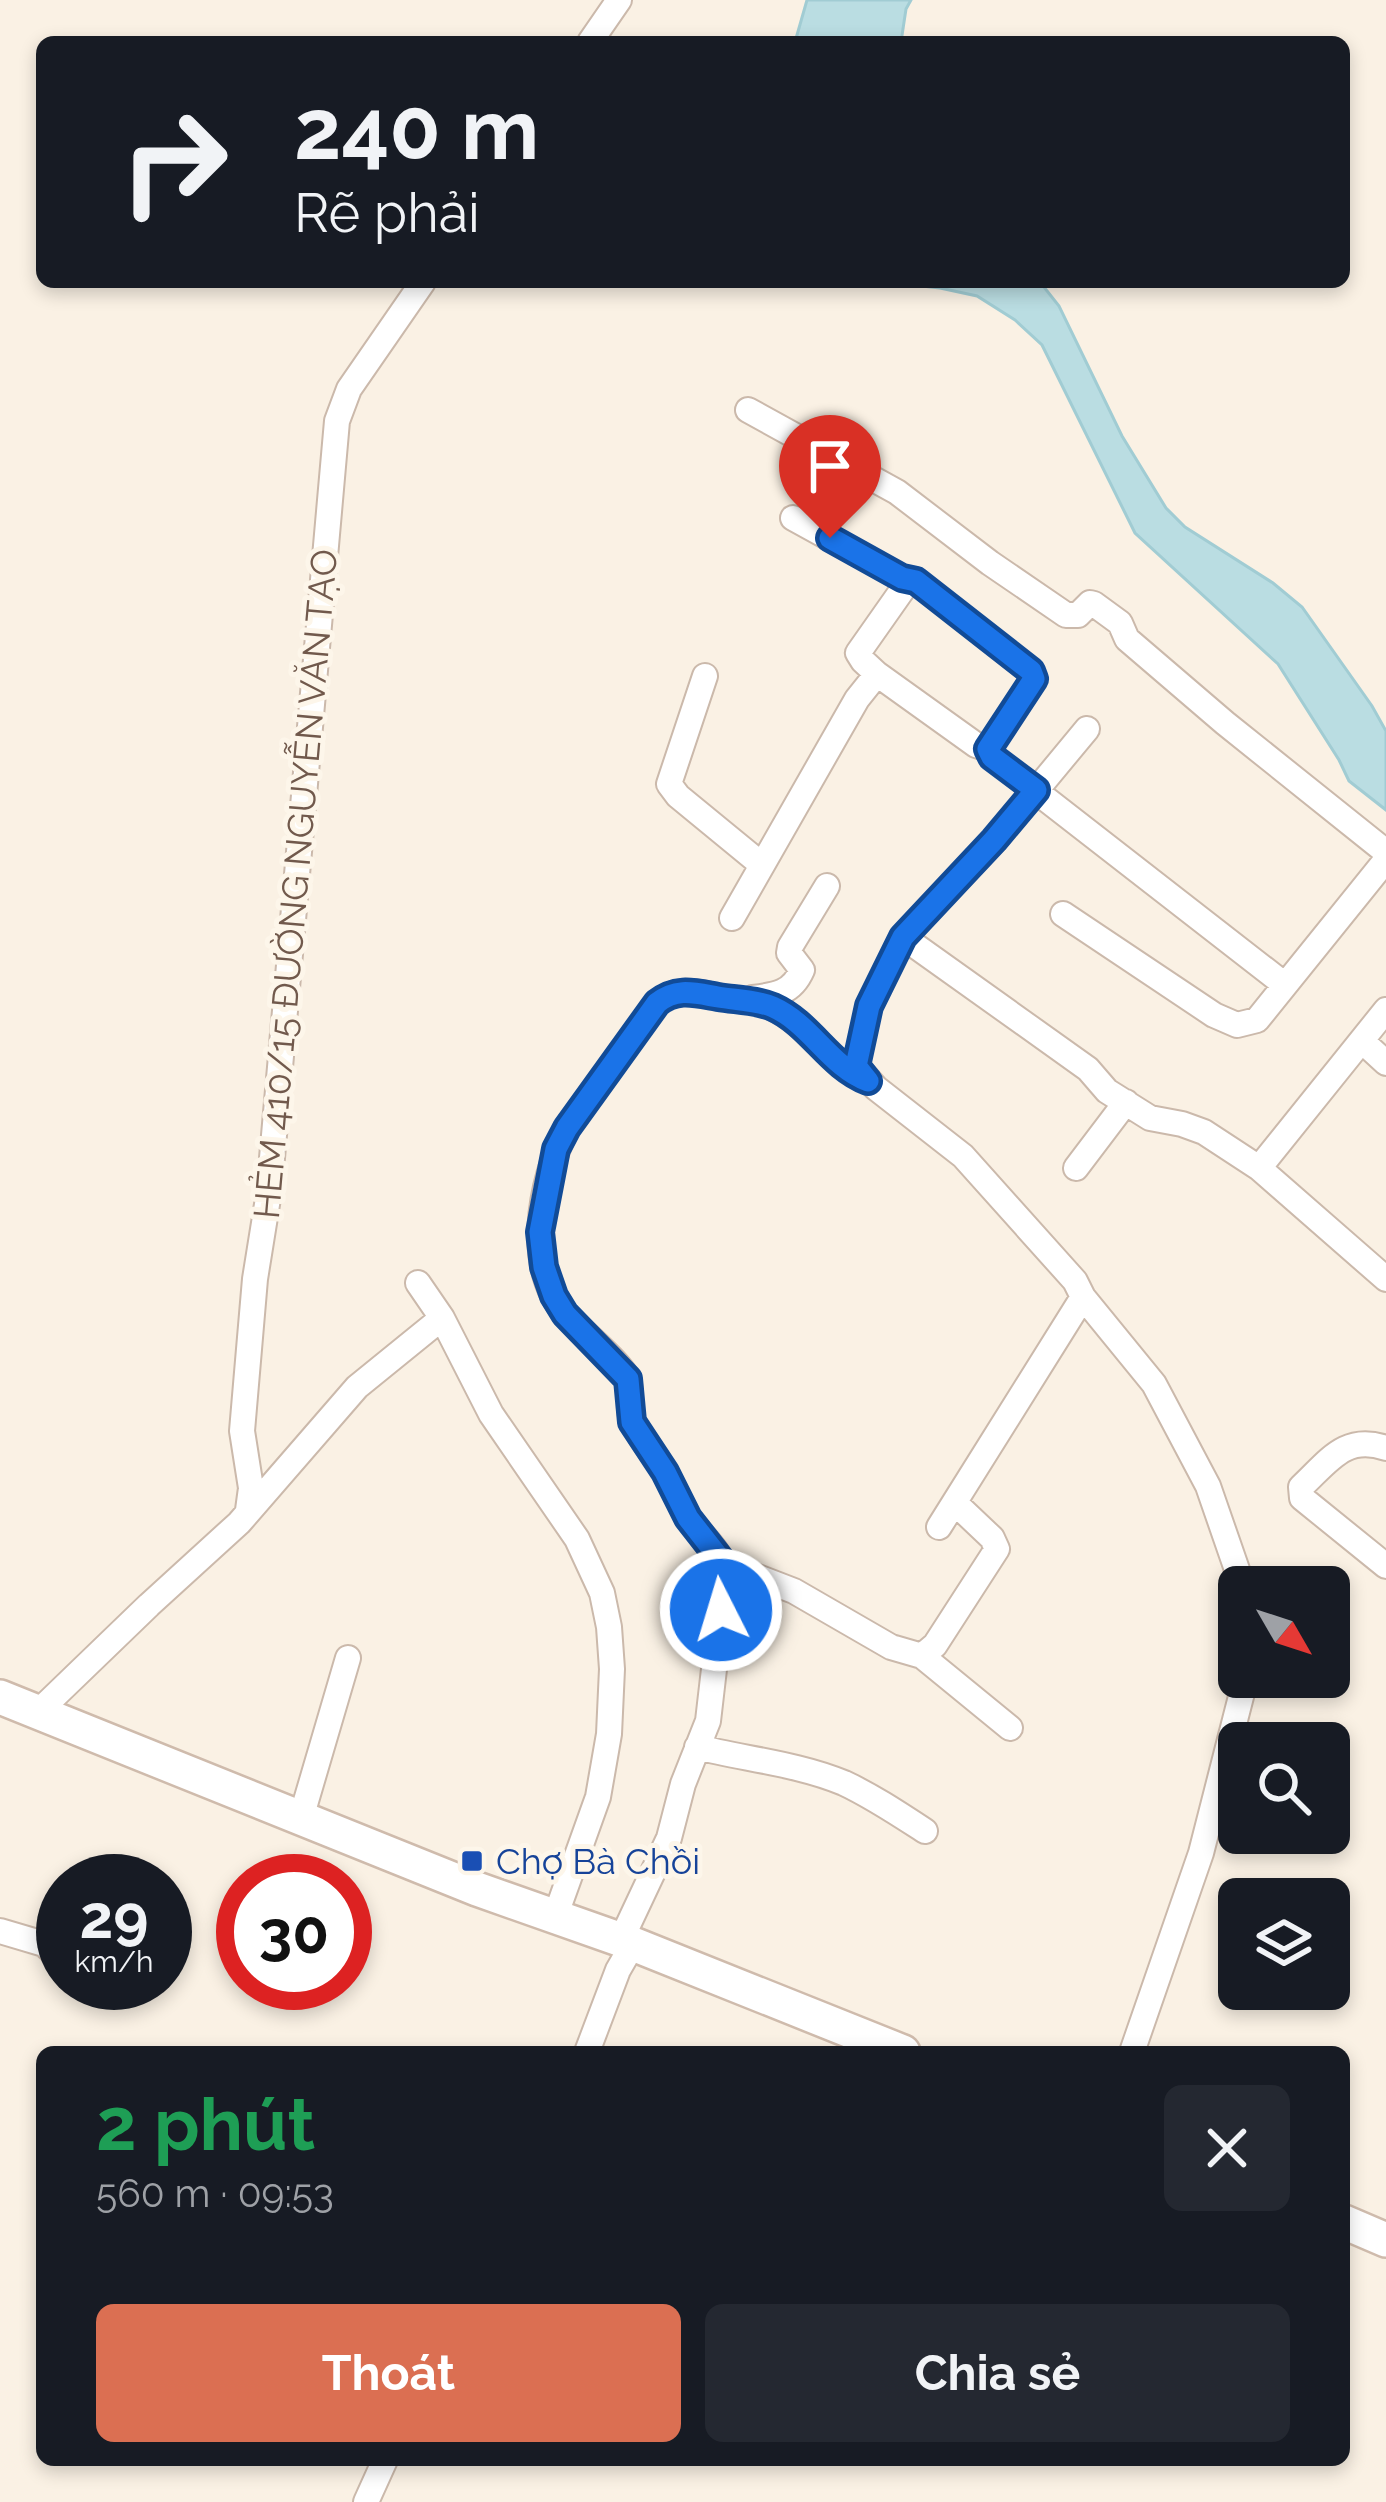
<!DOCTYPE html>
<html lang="vi">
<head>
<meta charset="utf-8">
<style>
	:root { --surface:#171b24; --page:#242831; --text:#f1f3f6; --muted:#9ea1a6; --accent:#db6f52 }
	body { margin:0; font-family:Raleway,sans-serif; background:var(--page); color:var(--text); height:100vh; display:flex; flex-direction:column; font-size:45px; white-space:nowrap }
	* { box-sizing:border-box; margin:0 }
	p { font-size:39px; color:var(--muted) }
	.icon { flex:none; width:66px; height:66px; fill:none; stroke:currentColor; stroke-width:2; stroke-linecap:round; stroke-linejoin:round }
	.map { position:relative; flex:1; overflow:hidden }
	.drawer { position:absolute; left:36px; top:2046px; width:1314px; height:420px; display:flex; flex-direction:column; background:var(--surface); border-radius:18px; box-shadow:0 6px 18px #0003 }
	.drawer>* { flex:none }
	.hud { position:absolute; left:36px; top:36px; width:1314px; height:252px; border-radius:18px; box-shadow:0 6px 18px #0003; background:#171b24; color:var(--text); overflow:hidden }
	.needle { width:78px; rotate:129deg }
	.controls { position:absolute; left:1218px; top:1566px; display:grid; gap:24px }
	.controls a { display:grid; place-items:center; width:132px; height:132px; border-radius:18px; background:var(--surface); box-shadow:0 6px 18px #0003; font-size:60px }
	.speed { position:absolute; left:36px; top:1854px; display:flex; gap:24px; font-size:60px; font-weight:700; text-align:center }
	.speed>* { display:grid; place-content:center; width:156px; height:156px; border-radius:50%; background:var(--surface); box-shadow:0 6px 18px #0003; line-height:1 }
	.speed small { font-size:30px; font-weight:400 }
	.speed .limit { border:18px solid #d22; background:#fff; color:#111 }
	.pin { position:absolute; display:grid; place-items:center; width:102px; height:102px; color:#fff; margin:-123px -51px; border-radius:50% 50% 50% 0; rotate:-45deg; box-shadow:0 0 12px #0007 }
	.pin .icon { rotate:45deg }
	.me { position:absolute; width:132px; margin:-66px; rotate:355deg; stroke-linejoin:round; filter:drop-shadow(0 0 9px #0008) }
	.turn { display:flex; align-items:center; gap:42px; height:252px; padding:0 60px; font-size:54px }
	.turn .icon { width:156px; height:156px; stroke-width:2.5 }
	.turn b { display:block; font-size:84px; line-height:102px }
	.round { display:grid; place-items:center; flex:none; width:126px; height:126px; border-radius:18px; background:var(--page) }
	.headline { display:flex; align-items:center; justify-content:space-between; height:204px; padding:0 60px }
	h1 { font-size:72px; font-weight:700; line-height:90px; color:#1e9e55 }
	.action { display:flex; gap:24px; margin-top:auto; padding:24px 60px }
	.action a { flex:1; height:138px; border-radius:18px; background:var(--accent); color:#fff; font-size:48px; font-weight:700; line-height:138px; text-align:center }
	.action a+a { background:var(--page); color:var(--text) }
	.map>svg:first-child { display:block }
</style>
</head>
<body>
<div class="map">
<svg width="1386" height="2502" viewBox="0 0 1386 2502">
	<rect width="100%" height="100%" fill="#faf1e4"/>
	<path fill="#badde2" stroke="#a1ccd3" stroke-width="3" d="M 807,0 L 911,0 L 906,9 L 901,42 L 795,42 Z
		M 885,282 L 1040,282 L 1059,306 L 1122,436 L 1166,508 L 1185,527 L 1273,583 L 1302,607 L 1372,706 L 1386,731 L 1386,810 L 1349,781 L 1339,760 L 1278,664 L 1135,533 L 1042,345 L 1015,320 L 977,296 L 940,288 Z"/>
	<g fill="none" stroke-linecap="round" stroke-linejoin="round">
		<defs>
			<path id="minor" d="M 590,42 L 619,0
				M 748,410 L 897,492 L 990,563 L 1066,615 L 1078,615 L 1090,603 L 1094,604 L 1120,623 L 1127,639 L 1225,723 L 1386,852
				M 793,518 L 902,578 L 916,581 L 1031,672 L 1034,679 L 988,749
				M 877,674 L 863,661 L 858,653 L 910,579
				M 705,676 L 669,784 L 678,796 L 762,865
				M 1087,729 L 995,840 L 903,937 L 869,1006 L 856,1066 L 876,1088 L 963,1156 L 1075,1281 L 1083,1297 L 1154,1384 L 1208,1486 L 1243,1587
				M 1063,914 L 1214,1015 L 1237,1025 L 1257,1020 L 1386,860
				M 732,918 L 857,699 L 877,674 L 976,745 L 988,749 L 992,757 L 1285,985
				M 903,937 L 1088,1069 L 1107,1091 L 1150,1118 L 1182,1124 L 1204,1132 L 1259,1168
				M 753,998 C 776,995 792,993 802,970 L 789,953 L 790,947 L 827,886
				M 1386,1010 L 1259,1168 L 1386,1279
				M 1362,1041 L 1386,1063
				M 1076,1168 L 1126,1102
				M 418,1283 L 442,1318 L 491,1414 L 577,1539 L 602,1593 L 609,1627 L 612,1669 L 609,1734 L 598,1797 L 555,1917
				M 1386,1448 C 1345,1434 1329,1461 1301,1487 L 1302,1498 L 1386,1566
				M 248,1510 L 251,1488 L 242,1431 L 255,1279 L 269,1192 L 337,421 L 349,389 L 423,282
				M 939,1527 L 1083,1297
				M 724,1564 L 794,1591 L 891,1647 L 922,1656 L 935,1645 L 997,1549 L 992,1538 L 955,1503
				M 922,1656 L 1010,1728
				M 37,1713 L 149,1605 L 239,1523 L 357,1387 L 442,1318
				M 697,1747 C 745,1759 799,1764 844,1783 C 872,1796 899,1814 925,1831
				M 301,1818 L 348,1658
				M 0,1931 L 44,1944 L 59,1958
				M 621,1940 L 669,1838 L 683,1784 L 708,1721 L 725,1574 C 723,1550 697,1533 685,1513 C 678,1499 672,1485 665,1472 C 654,1454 637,1436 631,1416 C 628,1405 632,1391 628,1380 C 624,1366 583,1332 571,1320 C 522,1271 540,1182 567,1128 L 657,1003 C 675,989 690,990 711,995 C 733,1000 758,999 777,1010 C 812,1029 831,1067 868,1081
				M 587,2052 L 618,1970 L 633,1944
				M 1132,2052 L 1201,1853 L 1246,1677
				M 366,2502 L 385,2460"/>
			<path id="secondary" d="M 0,1697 L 477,1889 L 633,1944 L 903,2052
				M 1344,2222 L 1386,2240"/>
		</defs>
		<use href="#minor" stroke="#cbb9ab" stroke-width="28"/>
		<use href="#secondary" stroke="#cfbbac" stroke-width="38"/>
		<use href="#minor" stroke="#fff" stroke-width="24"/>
		<use href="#secondary" stroke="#fff" stroke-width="33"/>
	</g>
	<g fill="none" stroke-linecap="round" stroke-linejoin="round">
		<defs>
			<path id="route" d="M 721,1610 L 724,1564 L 688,1518 L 665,1472 L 632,1422 L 628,1379 L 565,1314 L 554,1296 L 544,1267 L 540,1232 L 556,1149 L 567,1128 L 657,1003 C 677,987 695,993 718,997 C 736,1000 757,1000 773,1007 C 811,1024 829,1066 868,1081 L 856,1066 L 869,1006 L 903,937 L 994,840 L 1036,790 L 992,757 L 988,749 L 1034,679 L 1031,671 L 916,581 L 902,578 L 830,538"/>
		</defs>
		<use href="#route" stroke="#114b97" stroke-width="30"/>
		<use href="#route" stroke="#1a73e8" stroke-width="21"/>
	</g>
	<rect fill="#1a4fb4" stroke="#fdf6ea" stroke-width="4.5" x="460" y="1849" width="24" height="24" rx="6"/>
	<g text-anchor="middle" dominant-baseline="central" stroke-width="10" stroke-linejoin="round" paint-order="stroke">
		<g font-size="36" fill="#71594c" stroke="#fdf6ea">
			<text transform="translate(295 884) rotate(-85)">HẺM 410/15 ĐƯỜNG NGUYỄN VĂN TẠO</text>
		</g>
		<g font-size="36" fill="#164399" stroke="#fdf6ea" text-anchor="start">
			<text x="496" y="1861">Chợ Bà Chồi</text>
		</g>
	</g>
</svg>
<div class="controls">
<a><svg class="needle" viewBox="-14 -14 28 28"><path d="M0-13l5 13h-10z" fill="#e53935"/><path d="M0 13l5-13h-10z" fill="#9ea1a6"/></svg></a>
<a><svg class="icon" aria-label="search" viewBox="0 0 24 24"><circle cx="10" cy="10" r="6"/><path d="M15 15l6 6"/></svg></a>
<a><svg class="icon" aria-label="layers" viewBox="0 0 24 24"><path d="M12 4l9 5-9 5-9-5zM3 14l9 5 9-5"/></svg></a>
</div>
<div class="speed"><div>29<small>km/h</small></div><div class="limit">30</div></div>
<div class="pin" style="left:830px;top:538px;background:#d93025"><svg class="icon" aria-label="arrive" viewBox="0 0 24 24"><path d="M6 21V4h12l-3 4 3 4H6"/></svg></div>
<svg class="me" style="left:721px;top:1610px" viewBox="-20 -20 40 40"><circle r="17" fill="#1a73e8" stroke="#fff" stroke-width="3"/><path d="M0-11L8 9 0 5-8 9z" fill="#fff"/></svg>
<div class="hud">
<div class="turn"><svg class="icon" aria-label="right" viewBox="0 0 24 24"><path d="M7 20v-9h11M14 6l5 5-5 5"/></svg><div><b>240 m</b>Rẽ phải</div></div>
</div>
<section class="drawer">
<div class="headline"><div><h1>2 phút</h1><p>560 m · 09:53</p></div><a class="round"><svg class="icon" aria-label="close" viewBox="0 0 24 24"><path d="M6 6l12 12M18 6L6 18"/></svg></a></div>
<div class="action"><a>Thoát</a><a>Chia sẻ</a></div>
</section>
</div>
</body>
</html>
